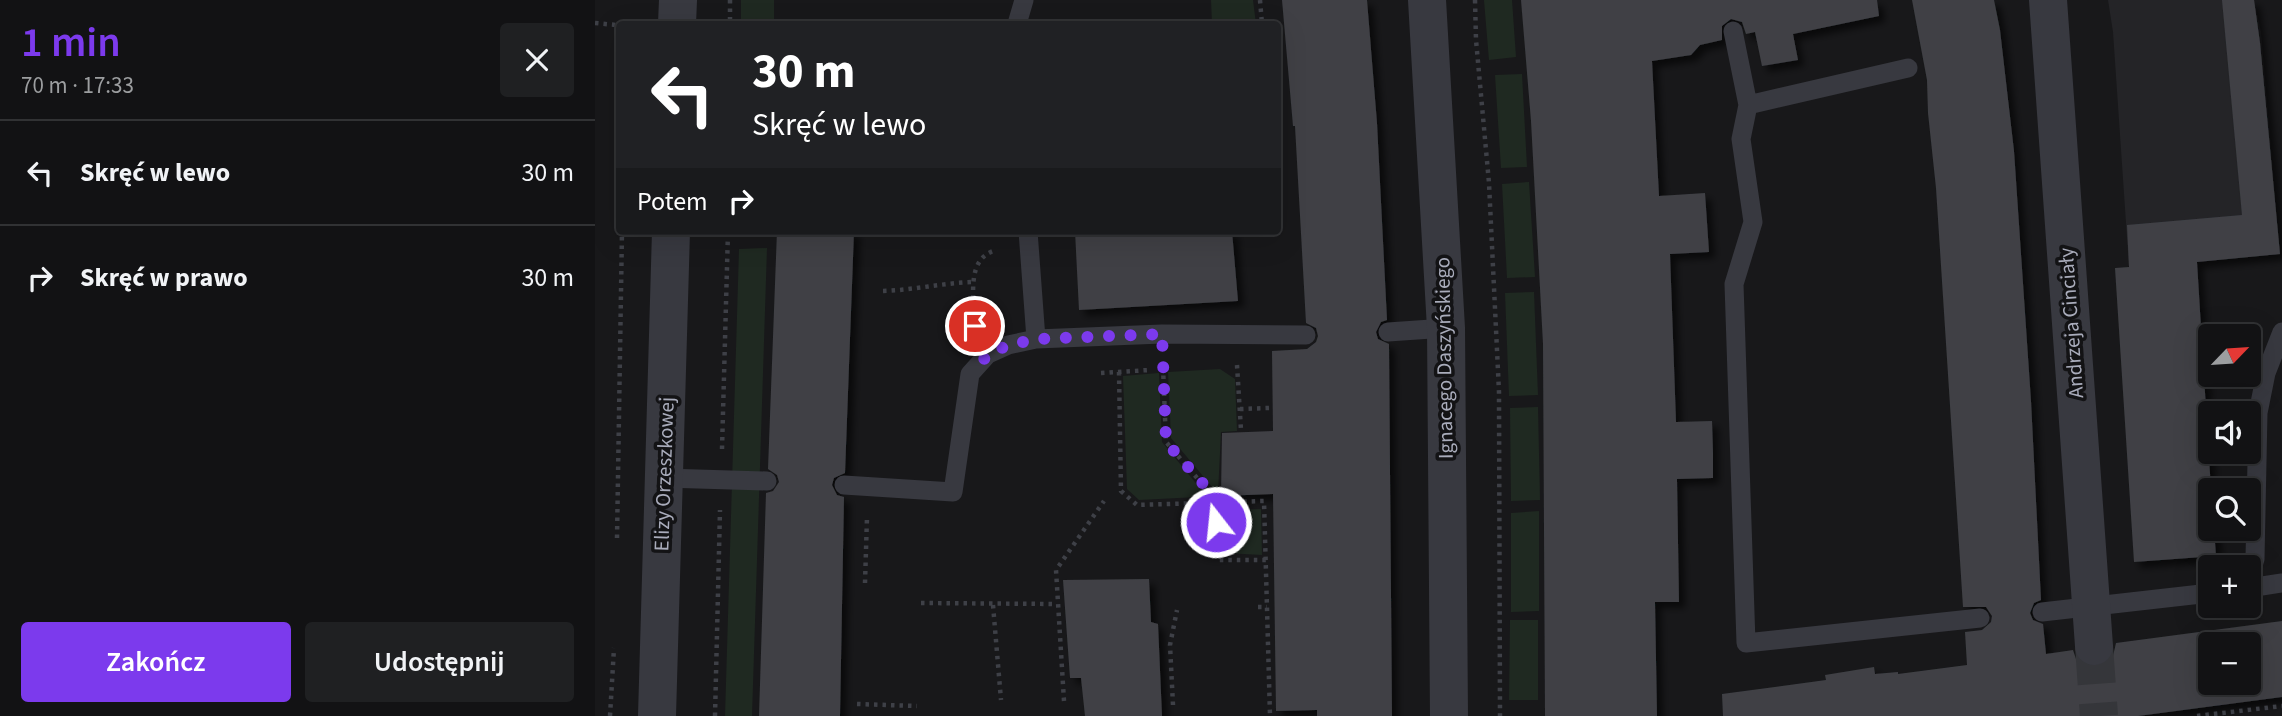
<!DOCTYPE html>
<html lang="pl">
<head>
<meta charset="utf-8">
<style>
	:root { --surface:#121214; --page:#1f2022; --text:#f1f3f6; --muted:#9c9ea0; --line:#313234; --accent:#7c3aed }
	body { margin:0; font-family:"Source Sans 3",sans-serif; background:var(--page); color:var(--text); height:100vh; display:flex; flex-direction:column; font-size:26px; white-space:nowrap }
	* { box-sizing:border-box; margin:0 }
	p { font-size:23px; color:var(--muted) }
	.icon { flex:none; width:38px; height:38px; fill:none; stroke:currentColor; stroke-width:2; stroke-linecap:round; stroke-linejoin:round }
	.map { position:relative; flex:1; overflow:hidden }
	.details { display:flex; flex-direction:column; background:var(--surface); width:595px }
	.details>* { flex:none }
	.top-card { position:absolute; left:21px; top:21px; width:665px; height:214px; border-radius:7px; box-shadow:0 7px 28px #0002,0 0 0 2px var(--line); background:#202124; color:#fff; overflow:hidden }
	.needle { width:46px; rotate:65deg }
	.fabs { position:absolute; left:1603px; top:324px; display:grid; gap:14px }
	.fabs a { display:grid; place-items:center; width:63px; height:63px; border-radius:7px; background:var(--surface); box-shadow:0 7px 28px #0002,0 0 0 2px var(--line); font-size:35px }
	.pin { position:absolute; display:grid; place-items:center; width:60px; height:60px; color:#fff; margin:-30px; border:4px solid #fff; border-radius:50%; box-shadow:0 2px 7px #0007 }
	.me { position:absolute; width:77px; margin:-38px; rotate:344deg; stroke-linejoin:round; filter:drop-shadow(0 0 5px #0008) }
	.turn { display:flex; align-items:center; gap:24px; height:147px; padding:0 21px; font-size:32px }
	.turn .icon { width:91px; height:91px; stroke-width:2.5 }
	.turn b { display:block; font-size:49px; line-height:60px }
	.then { display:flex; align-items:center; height:66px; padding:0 21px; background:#0003; gap:14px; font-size:26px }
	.round { display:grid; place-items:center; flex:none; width:74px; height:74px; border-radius:7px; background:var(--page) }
	.head { display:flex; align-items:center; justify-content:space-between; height:119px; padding:0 21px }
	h1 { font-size:42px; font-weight:600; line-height:52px; color:var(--accent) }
	.action { display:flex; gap:14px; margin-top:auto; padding:14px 21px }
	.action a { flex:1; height:80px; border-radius:7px; background:var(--accent); color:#fff; font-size:28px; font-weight:600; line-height:80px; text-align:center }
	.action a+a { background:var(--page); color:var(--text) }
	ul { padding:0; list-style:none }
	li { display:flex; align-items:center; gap:21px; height:105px; padding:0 21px; border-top:2px solid var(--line) }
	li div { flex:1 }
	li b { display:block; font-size:26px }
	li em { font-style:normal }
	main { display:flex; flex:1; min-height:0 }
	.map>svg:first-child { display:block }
</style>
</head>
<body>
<main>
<section class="details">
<div class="head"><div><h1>1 min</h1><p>70 m · 17:33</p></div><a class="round"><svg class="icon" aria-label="close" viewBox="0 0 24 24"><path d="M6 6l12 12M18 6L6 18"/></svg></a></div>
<ul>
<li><svg class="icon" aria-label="left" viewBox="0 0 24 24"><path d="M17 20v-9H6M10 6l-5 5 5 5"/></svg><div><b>Skręć w lewo</b></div><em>30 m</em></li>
<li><svg class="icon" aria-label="right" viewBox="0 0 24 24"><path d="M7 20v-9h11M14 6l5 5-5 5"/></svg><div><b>Skręć w prawo</b></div><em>30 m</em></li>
</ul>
<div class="action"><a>Zakończ</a><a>Udostępnij</a></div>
</section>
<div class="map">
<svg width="1687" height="716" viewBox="0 0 1687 716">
	<defs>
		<filter id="shadow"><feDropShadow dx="6" dy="6" stdDeviation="3.5" flood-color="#0009"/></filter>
	</defs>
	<rect width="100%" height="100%" fill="#18181a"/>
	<path fill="#242427" d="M 1513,0 L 1659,0 L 1666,32 L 1685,254 L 1534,267 L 1518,32 Z"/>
	<path fill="#1f2921" d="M 146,0 L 179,0 L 179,24 L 146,24 Z
		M 616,0 L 658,0 L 661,24 L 617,24 Z
		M 889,0 L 917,0 L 921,57 L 894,60 Z
		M 927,74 L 932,167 L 906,168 L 900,75 Z
		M 934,182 L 940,277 L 912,278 L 907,184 Z
		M 172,248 L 157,716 L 130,716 L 144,249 Z
		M 939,292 L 943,395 L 914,396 L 910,293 Z
		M 625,369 L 640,379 L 642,431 L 626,432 L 623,494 L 576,438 L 573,372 Z
		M 564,373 L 567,442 L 604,487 L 606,493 L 603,497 L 544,500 L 532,489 L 528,376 Z
		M 943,407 L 945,500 L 916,501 L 915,408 Z
		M 666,509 L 667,555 L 630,553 L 627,548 L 627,510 Z
		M 944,511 L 944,611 L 916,612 L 916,513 Z
		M 915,620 L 943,620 L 943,700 L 914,700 Z"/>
	<path fill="#3f4045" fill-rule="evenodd" filter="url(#shadow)" d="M 687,0 L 772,0 L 782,123 L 792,320 L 786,322 L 781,332 L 783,339 L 794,344 L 797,716 L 722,716 L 722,710 L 681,711 L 678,494 L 626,496 L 627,433 L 678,431 L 677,351 L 712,349 L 721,342 L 723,336 L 721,328 L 711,323 L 700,126 L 698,126 Z
		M 926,0 L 1282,0 L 1284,16 L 1198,34 L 1203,60 L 1167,66 L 1160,32 L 1151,34 L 1147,22 L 1136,19 L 1127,26 L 1127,40 L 1105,45 L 1096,55 L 1057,61 L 1064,196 L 1110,193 L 1114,252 L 1075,254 L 1081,422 L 1117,421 L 1118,453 L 1118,478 L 1082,479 L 1084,602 L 1060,602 L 1062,716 L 950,716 L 948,344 L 936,121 Z
		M 1317,0 L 1399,0 L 1405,30 L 1419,151 L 1436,401 L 1446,600 L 1439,603 L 1435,613 L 1438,620 L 1448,624 L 1451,654 L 1478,650 L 1481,659 L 1489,665 L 1501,668 L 1512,664 L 1518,656 L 1521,643 L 1687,621 L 1687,697 L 1543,716 L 1128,716 L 1127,694 L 1231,680 L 1230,675 L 1279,667 L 1280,674 L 1303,672 L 1303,674 L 1372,665 L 1370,632 L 1387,630 L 1396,622 L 1397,616 L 1391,607 L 1368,607 L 1341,188 L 1333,113 L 1332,80 ZM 1615,644 L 1654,644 L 1654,682 L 1615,682 Z
		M 1627,0 L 1659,0 L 1665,43 L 1685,254 L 1602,262 L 1616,490 L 1615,528 L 1619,528 L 1621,556 L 1539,562 L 1520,268 L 1534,267 L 1532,225 L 1647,215 Z
		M 182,231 L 259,231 L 250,473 L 239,478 L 237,485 L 242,495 L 249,497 L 245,716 L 164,716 L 171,493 L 178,491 L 184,482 L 182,475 L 173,469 Z
		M 480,231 L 637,231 L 643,301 L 484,310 Z
		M 554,579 L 556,622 L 563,624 L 567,716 L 490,716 L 486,678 L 475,678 L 468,580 Z"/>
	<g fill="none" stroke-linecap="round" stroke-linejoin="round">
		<path stroke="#35363a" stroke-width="38" stroke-dasharray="38 19" stroke-linecap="butt" d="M 1499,646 L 1504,716"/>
		<path stroke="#3e4047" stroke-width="4.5" stroke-dasharray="3.5 5" stroke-linecap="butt" d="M 135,0 L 135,24
			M 665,0 L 667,24
			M 880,0 L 881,40 L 894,183 L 904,392 L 905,716
			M 0,23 L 21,25 L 24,27
			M 288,291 C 319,290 347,283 378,282
			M 380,324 C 379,299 370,257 402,250
			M 642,365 L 646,430
			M 568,367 L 571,442 L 609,486 L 620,502 L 623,560 L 671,560
			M 524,372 L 526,491 L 542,505 L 669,501 L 675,716
			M 506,373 L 554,370
			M 645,409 L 674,408
			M 127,449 L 133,231
			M 22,538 L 27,231
			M 270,583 L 272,517
			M 326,603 L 462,604
			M 398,605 L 406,700
			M 663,607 L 672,607
			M 469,701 L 461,570 L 509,501
			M 262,704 L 322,706
			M 578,705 L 575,645 L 582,610
			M 15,716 L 19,648
			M 120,716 L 125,510
			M 1602,716 L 1687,706"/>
		<path stroke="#383940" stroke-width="19" d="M 422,24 L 429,0
			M 1138,31 L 1153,105 L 1146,139 L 1158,222 L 1139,284 L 1151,643 L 1385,618
			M 1153,105 L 1313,68
			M 793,332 L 851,328
			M 441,339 L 567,334 L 711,335
			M 69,478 L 172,481
			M 249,485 L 358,492 L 375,374 L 393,354 L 413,345 L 441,339 L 433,231
			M 1654,578 L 1660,559 L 1663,413 L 1671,373 L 1687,332
			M 1654,588 L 1687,583
			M 1447,612 L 1615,593"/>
		<path stroke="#383940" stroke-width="38" d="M 832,0 L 851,328 L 854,716
			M 1453,0 L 1499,646
			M 82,24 L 83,0
			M 62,716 L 76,231"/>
	</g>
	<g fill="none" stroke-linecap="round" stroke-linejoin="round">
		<path stroke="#7c3aed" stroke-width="12" stroke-dasharray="0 21.6" d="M 380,326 L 381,348 L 386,363 L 393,354 L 414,345 L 441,339 L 567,334 L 571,442 L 610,486 L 620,502 L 621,522"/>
	</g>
	<g text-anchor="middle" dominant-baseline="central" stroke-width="7" stroke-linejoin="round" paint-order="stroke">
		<g font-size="21" fill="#a9acbb" stroke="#131315">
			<text transform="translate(1476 323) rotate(-94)">Andrzeja Cinciały</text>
			<text transform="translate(849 358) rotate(-91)">Ignacego Daszyńskiego</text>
			<text transform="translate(69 474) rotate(-88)">Elizy Orzeszkowej</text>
		</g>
	</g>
</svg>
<div class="fabs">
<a><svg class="needle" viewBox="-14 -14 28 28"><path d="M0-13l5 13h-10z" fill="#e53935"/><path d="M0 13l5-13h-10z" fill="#9c9ea0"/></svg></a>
<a><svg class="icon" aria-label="sound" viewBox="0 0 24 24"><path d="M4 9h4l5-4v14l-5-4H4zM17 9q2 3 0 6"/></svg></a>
<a><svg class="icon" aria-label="search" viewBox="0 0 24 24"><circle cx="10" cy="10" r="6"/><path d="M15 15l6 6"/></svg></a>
<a>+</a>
<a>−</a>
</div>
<div class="pin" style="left:380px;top:326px;background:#d93025"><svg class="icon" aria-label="arrive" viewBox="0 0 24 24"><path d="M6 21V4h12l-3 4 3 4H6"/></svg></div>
<svg class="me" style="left:621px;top:522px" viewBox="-20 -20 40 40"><circle r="17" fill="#7c3aed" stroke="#fff" stroke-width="3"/><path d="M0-11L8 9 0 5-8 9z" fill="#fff"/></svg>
<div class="top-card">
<div class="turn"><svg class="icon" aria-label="left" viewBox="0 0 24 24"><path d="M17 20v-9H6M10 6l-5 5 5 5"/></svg><div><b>30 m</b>Skręć w lewo</div></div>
<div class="then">Potem<svg class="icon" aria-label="right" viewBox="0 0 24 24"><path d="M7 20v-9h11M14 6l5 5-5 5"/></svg></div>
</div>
</div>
</main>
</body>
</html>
